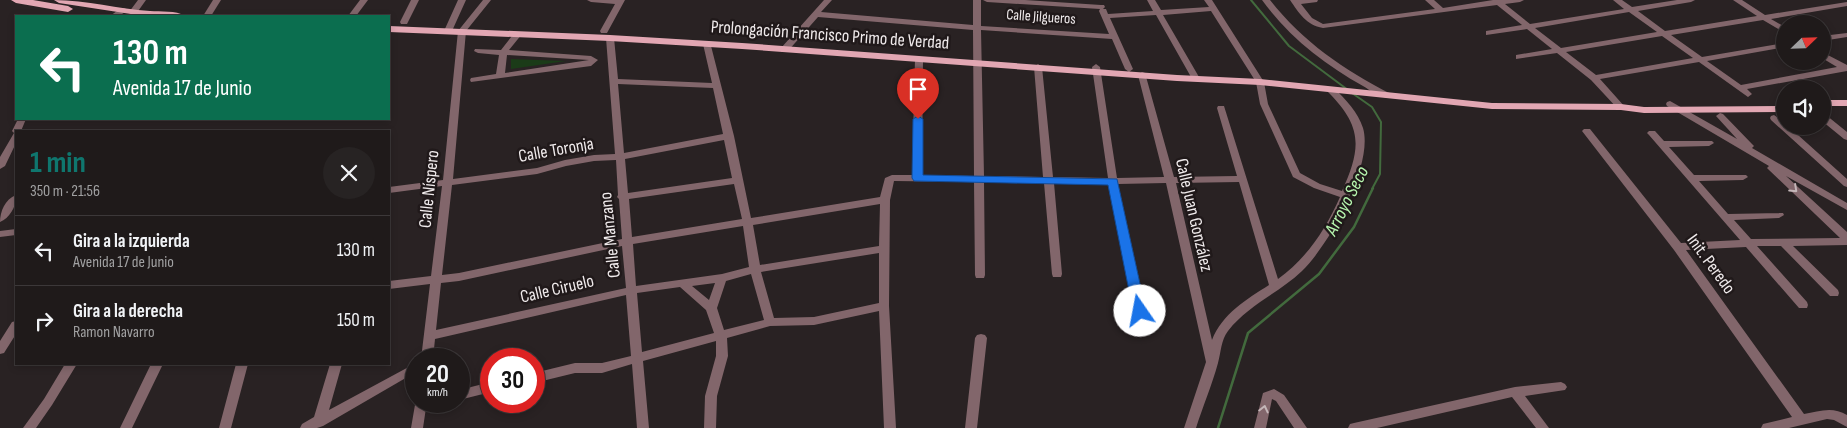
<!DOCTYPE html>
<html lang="es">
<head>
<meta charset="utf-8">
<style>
	:root { --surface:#1f1a1a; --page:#272323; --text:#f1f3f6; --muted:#a1a1a2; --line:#3c3839; --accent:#0f766e }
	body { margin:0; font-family:"Sofia Sans Condensed",sans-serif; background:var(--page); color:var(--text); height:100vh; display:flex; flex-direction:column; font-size:19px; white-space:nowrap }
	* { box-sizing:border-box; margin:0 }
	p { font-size:16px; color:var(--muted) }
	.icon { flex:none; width:28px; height:28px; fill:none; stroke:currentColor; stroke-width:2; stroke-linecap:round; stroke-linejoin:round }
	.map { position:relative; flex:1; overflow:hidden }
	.side { position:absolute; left:15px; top:130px; width:375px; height:235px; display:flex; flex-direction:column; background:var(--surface); border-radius:0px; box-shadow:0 2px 8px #0003,0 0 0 1px var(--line) }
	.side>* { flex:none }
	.hud { position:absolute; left:15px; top:15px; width:375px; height:105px; border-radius:0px; box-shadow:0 2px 8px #0003,0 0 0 1px var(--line); background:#0b6e4f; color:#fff; overflow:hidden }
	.needle { width:32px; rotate:67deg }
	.fabs { position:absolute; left:1776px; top:15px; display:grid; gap:10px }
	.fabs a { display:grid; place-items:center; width:55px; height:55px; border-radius:50%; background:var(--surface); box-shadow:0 2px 8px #0003,0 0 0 1px var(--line); font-size:25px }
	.speed { position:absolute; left:405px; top:348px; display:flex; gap:10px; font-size:25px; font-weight:700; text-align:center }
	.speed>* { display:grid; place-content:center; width:65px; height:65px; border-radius:50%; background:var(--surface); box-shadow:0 2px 8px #0003,0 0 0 1px var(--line); line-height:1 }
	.speed small { font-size:12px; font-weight:400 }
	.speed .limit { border:8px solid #d22; background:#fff; color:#111 }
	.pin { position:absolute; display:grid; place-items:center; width:42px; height:42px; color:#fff; margin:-51px -21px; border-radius:50% 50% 50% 0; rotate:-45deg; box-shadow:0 0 5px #0007 }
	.pin .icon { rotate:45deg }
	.me { position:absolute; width:55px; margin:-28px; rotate:348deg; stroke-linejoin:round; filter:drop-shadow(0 0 4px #0008) }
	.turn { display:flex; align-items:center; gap:18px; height:105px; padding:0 15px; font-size:22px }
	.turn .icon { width:65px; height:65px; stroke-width:2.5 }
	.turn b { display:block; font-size:35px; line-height:42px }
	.round { display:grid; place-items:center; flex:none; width:52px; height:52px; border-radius:26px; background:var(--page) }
	.summary { display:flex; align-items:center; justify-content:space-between; height:85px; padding:0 15px }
	h1 { font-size:30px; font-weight:700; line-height:38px; color:var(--accent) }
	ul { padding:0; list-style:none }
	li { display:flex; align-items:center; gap:15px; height:70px; padding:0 15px; border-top:1px solid var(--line) }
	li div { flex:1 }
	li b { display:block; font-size:19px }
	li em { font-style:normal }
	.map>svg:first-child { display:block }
</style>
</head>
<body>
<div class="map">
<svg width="1847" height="428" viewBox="0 0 1847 428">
	<rect width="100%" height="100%" fill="#292223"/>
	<path fill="#1b3b18" d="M 511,59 L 566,61 L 511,69 Z"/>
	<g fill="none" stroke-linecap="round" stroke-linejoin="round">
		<path stroke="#426a3d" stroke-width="2" d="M 1251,0 L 1289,46 L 1348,90
			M 1352,93 L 1372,107 L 1381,122 L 1380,174 L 1372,189"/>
		<path stroke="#426a3d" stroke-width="2.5" d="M 1218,428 L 1248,333 L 1319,274 L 1354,227 L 1373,188"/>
		<path fill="#82666b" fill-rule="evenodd" d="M 138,0 L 146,0 L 136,14 L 130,14 L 129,12 Z
			M 213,0 L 221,0 L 211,16 L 203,16 Z
			M 360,0 L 368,0 L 356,16 L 348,16 Z
			M 411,0 L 419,0 L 407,24 L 401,24 L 400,22 Z
			M 458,0 L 466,0 L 452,31 L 451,33 L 445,33 L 444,31 Z
			M 483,0 L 491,0 L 466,31 L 453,179 L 537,168 L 565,160 L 594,155 L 615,154 L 606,38 L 610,36 L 614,38 L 618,79 L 712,83 L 703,44 L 704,42 L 710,42 L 734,136 L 751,218 L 880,197 L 885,178 L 892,175 L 912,175 L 915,59 L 919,57 L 923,59 L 922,175 L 974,176 L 973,30 L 818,17 L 787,52 L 781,52 L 781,48 L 824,0 L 832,0 L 821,12 L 973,25 L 973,0 L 981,0 L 981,26 L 1109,34 L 1099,11 L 1100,9 L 987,2 L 983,0 L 1025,0 L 1101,5 L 1104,5 L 1105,7 L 1103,9 L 1106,9 L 1108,14 L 1153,11 L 1147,0 L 1155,0 L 1161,10 L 1209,7 L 1204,0 L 1212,0 L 1264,82 L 1268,104 L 1300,173 L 1320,184 L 1342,191 C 1362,147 1362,126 1328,92 L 1327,90 L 1328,88 L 1334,88 C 1346,100 1358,112 1363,128 C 1374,165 1329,245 1302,271 C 1279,293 1248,305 1228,331 C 1221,340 1221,352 1218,363 C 1212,385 1203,406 1196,428 L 1184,428 L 1206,362 L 1166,183 L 1118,184 L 1146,311 L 1144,314 L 1136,314 L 1134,311 L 1109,184 L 1054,183 L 1062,274 L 1061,277 L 1053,277 L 1052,274 L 1044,183 L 984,182 L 985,275 L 984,278 L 976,278 L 975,275 L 974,182 L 894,181 L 890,200 L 889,306 L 896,428 L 884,428 L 879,311 L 814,325 L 770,326 L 727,338 L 728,356 L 717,396 L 716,428 L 704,428 L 705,396 L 716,356 L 716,341 L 643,361 L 649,428 L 637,428 L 632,364 L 602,373 L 575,373 L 534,383 L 534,373 L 575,363 L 602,363 L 631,356 L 626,295 L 435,339 L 433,359 L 421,359 L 430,284 L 389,289 L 389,281 L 431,276 L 442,186 L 389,193 L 389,187 L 443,180 L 458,31 ZM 1211,11 L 1256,82 L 1260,104 L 1293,177 L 1314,188 L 1340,197 C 1326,229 1307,258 1278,279 L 1224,106 L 1218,106 L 1217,108 L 1237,176 L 1174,177 L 1145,73 L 1142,72 L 1138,75 L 1164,177 L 1117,178 L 1100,67 L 1096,64 L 1092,67 L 1108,178 L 1053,177 L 1042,67 L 1038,64 L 1034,67 L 1043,177 L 984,176 L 981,30 L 1112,39 L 1125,69 L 1129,72 L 1133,69 L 1110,18 L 1156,15 L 1191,77 L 1195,80 L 1199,77 L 1163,15 ZM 618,84 L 713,88 L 723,134 L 624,153 ZM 724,140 L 732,178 L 628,193 L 625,159 ZM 616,160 L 618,195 L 617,197 L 619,199 L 622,239 L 459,273 L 442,275 L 452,185 L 537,174 L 566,166 L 594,161 ZM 1239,182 L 1269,285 C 1247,299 1222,314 1212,340 L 1176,183 ZM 734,184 L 742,219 L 632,237 L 629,199 ZM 880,204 L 879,246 L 760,265 L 753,225 ZM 743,226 L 749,267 L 722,274 L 636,286 L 633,244 ZM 622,246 L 626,288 L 436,330 L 441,283 L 459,281 ZM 879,253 L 879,303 L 814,317 L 774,318 L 761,272 ZM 751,274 L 764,320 L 724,330 L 717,308 L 726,281 ZM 715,283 L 709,300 L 692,286 ZM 680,287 L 706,310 L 714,333 L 642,352 L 637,293 Z
			M 587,0 L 625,0 L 607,33 L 601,33 L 600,31 L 615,4 L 591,2 Z
			M 1262,0 L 1270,0 C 1303,42 1344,70 1391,94 L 1392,96 L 1391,98 C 1382,99 1371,91 1363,86 C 1324,64 1289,37 1262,0 Z
			M 1290,0 L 1318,0 L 1317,2 L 1301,4 L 1312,18 L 1323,24 L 1435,9 L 1425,0 L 1434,0 L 1443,8 L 1493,0 L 1524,0 L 1520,2 L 1505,4 L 1530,24 L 1624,9 L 1613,0 L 1622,0 L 1632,7 L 1677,0 L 1695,0 L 1691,2 L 1638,11 L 1665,31 L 1757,16 L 1733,0 L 1742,0 L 1765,15 L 1847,2 L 1847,6 L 1771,19 L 1785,27 L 1785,33 L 1763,20 L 1671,35 L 1702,57 L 1785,43 L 1785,47 L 1707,61 L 1741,85 L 1837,67 L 1822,58 L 1822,52 L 1847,65 L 1847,71 L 1747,89 L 1752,94 L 1748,97 L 1699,62 L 1600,79 L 1625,107 L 1621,110 L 1618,109 L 1591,80 L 1557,53 L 1516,59 L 1516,55 L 1552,49 L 1527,29 L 1486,35 L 1486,31 L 1522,25 L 1497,5 L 1323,28 C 1306,25 1299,13 1290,0 ZM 1629,12 L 1657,32 L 1561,48 L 1535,28 ZM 1662,36 L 1693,58 L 1596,75 L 1566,52 Z
			M 121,8 L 124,8 L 128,10 L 119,16 L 110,16 Z
			M 515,32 L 518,32 L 522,34 L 509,50 L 591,56 L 598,60 L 591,66 L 471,82 L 470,80 L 471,78 L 496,74 L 499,55 L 478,53 L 474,51 L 475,49 L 501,50 ZM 507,55 L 589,60 L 505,73 Z
			M 1847,33 L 1847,37 L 1822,41 L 1822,36 Z
			M 1670,101 L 1737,139 L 1716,116 L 1720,113 L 1723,114 L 1752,144 L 1754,146 L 1752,148 L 1847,203 L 1847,210 L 1786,176 L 1847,232 L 1847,245 L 1793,246 L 1838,290 L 1839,293 L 1838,296 L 1830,296 L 1781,246 L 1757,246 L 1807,302 L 1808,305 L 1807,308 L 1799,308 L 1746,247 L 1686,250 L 1804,414 C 1819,411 1833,406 1847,415 L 1847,427 L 1834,420 L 1827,419 L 1789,428 L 1761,428 L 1763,424 L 1792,417 L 1674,250 L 1582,131 L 1584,129 L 1590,129 L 1681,243 L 1740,240 L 1649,135 L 1647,133 L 1649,131 L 1655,131 L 1664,141 L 1712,141 L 1714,143 L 1709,146 L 1669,147 L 1694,175 L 1746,175 L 1748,177 L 1743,180 L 1699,181 L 1728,214 L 1783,213 L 1784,215 L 1779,218 L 1734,220 L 1751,239 L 1840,238 L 1769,170 L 1767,168 L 1769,166 L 1667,106 L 1666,104 L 1667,102 Z
			M 1822,114 L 1826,115 L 1847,132 L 1847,140 L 1844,139 L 1822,121 Z
			M 1774,115 L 1785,123 L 1785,126 L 1788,126 L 1847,179 L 1847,187 L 1844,186 L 1771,120 L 1770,118 L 1771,116 Z
			M 18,119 L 26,119 L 21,131 L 16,131 L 16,143 L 5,166 L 0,169 L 0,157 L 14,133 L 12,131 Z
			M 16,195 C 17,205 10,218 0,222 C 0,212 5,199 16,195 Z
			M 16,229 L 16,235 L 0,237 L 0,231 Z
			M 16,321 L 16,334 L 4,353 L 0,354 L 0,341 L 12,322 Z
			M 981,334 L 985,335 L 987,338 L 977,428 L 965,428 L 975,338 L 977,335 Z
			M 416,363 L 416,372 L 323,426 L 317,428 L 300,428 L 302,424 L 314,417 L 330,364 L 342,364 L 329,410 Z
			M 65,364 L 77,364 L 52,405 L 36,428 L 23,428 L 44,399 Z
			M 151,364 L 163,364 L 132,428 L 120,428 Z
			M 236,364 L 248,364 L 231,428 L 219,428 Z
			M 491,382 L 491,392 L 459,400 L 459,390 Z
			M 1561,382 L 1565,384 L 1567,387 L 1565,390 L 1525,396 L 1549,428 L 1536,428 L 1512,397 L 1377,428 L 1348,428 L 1350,424 L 1354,423 L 1515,387 Z
			M 1274,389 L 1284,395 L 1307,428 L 1294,428 L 1276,401 L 1272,399 L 1266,428 L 1254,428 L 1263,393 Z
			M 416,399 L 416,401 L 427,401 L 423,428 L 411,428 Z"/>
		<path fill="#e2a7b3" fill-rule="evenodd" d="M 11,0 L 33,0 L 68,6 L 73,9 L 68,12 L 16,3 Z
			M 54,0 C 87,0 118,9 150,11 C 160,12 177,10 184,16 L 144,16 L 59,3 Z
			M 389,26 L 610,35 L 742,43 L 1177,75 L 1260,79 L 1492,103 L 1621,104 L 1644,107 L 1785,106 L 1785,112 L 1644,113 L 1621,110 L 1492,109 L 1260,85 L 1177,81 L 742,49 L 610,41 L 389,32 Z
			M 1822,100 L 1847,100 L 1847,106 L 1822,106 Z"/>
	</g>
	<defs><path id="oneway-chevron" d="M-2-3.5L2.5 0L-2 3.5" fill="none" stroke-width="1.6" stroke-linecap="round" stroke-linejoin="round" transform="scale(1.25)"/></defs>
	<g stroke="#c4b6b8">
		<use href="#oneway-chevron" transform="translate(1794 189) rotate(43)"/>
		<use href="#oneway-chevron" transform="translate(1264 409) rotate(-77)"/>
	</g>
	<path fill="#1a73e8" stroke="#114b97" d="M 918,116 L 923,119 L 923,175 L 1117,179 L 1146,311 L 1144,314 L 1135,314 L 1133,311 L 1108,185 L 914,181 L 912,178 L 913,119 Z"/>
	<g text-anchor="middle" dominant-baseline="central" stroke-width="5" stroke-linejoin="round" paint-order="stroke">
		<g font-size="15" fill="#f0ebec" stroke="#20191a">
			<text transform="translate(1041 17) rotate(4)">Calle Jilgueros</text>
		</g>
		<g font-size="18" fill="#f0ebec" stroke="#20191a">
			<text transform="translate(830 35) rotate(4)">Prolongación Francisco Primo de Verdad</text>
			<text transform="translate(556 150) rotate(-10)">Calle Toronja</text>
			<text transform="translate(429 189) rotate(-84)">Calle Níspero</text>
			<text transform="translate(1194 215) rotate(77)">Calle Juan González</text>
			<text transform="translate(610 235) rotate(-96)">Calle Manzano</text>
			<text transform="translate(1711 264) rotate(54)">Init. Peredo</text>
			<text transform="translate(557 289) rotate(-13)">Calle Ciruelo</text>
		</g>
		<g font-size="19" font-style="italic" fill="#b6f5ae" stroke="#20191a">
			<text transform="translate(1347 201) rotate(-63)">Arroyo Seco</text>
		</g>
	</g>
</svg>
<div class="fabs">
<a><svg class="needle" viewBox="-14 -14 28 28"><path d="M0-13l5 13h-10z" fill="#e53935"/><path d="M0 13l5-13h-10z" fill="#a1a1a2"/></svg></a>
<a><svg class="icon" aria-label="sound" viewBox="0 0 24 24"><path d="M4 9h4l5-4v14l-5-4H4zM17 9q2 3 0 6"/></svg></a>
</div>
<div class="speed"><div>20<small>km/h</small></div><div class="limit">30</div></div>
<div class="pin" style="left:918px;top:119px;background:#d93025"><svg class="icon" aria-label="arrive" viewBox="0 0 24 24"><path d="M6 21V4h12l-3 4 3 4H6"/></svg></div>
<svg class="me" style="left:1140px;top:311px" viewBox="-20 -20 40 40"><circle r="19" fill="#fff"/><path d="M0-13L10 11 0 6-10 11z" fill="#1a73e8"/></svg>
<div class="hud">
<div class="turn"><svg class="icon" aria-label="left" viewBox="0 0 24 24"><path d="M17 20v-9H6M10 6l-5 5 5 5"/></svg><div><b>130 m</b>Avenida 17 de Junio</div></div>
</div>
<section class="side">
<div class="summary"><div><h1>1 min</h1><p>350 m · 21:56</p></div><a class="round"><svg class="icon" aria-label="close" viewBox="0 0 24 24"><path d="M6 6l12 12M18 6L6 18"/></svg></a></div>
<ul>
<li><svg class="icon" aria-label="left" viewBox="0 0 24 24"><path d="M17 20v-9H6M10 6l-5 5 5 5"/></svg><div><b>Gira a la izquierda</b><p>Avenida 17 de Junio</p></div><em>130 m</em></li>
<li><svg class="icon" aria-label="right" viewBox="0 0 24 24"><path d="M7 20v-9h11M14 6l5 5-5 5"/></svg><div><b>Gira a la derecha</b><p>Ramon Navarro</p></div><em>150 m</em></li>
</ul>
</section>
</div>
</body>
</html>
